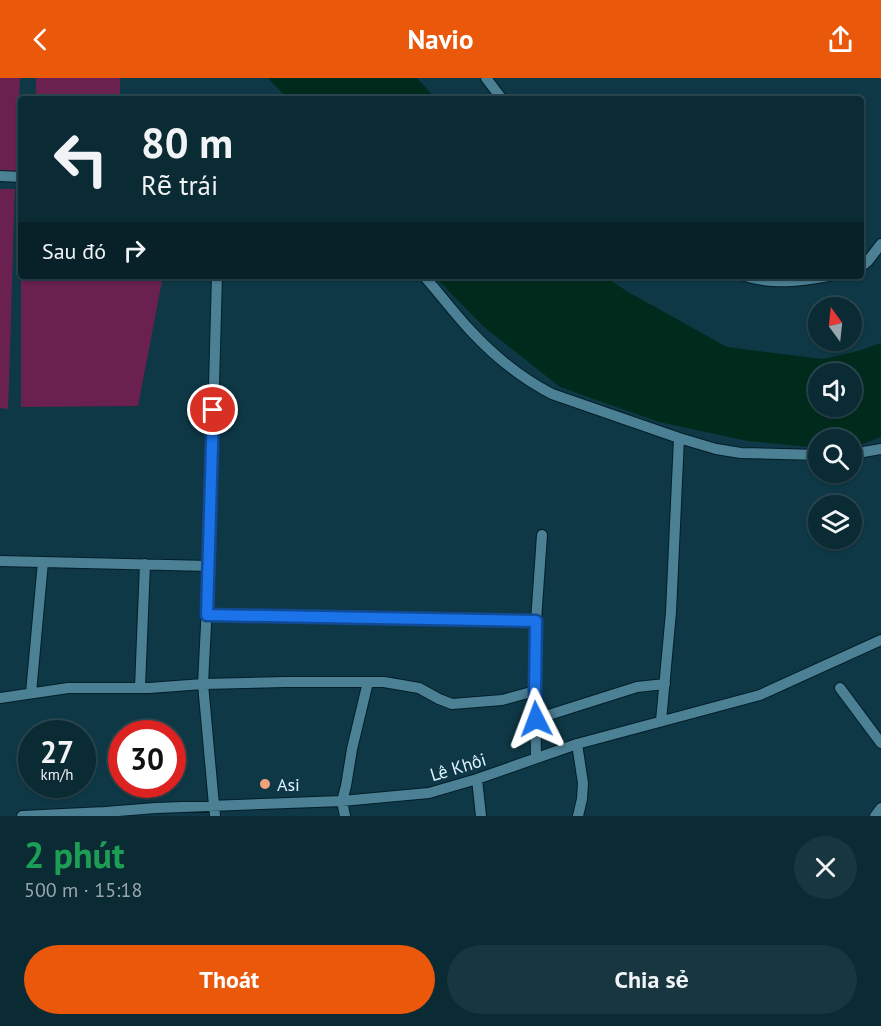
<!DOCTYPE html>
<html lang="vi">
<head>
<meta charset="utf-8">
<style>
	:root { --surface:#0a2a34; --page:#183640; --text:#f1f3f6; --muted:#99a7ac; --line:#2a464f; --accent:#ea580c }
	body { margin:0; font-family:"PT Sans",sans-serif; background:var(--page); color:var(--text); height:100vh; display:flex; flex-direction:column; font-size:22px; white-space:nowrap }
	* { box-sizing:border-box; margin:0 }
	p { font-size:20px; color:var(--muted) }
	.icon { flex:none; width:33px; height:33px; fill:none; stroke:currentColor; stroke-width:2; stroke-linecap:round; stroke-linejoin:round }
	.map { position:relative; height:738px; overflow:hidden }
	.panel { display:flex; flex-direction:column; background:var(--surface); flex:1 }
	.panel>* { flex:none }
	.guide { position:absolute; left:18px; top:18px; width:846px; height:183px; border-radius:6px; box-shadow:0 2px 4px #0004,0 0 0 2px var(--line); background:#0a2a34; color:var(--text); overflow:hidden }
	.needle { width:39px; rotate:345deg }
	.controls { position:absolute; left:808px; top:219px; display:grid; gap:12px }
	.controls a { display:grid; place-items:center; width:54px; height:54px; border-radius:50%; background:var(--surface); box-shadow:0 2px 4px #0004,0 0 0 2px var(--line); font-size:30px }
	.speed { position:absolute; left:18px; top:642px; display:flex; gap:12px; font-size:30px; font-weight:700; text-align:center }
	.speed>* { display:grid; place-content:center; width:78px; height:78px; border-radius:50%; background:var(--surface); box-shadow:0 2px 4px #0004,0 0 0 2px var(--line); line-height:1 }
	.speed small { font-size:15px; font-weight:400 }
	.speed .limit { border:9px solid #d22; background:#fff; color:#111 }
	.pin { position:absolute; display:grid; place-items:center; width:51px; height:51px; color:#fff; margin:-26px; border:3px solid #fff; border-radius:50%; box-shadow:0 2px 6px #0007 }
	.me { position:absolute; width:66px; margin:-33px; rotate:357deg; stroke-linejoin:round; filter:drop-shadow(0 0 4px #0008) }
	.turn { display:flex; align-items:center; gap:21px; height:126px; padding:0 24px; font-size:27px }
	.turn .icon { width:78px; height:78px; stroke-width:2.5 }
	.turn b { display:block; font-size:42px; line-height:51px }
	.then { display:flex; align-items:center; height:57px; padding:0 24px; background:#0003; gap:12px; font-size:22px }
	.round { display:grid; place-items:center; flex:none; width:63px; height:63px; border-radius:32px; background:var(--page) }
	.headline { display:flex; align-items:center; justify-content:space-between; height:102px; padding:0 24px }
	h1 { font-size:36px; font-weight:800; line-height:45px; color:#1e9e55 }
	.primary-button { display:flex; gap:12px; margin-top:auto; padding:12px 24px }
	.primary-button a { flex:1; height:69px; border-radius:36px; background:var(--accent); color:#fff; font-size:24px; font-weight:800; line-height:69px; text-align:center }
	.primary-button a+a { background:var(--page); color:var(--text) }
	header { display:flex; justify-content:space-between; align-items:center; height:78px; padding:0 24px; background:var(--accent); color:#fff; font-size:27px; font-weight:800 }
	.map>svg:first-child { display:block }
</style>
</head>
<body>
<header><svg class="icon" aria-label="back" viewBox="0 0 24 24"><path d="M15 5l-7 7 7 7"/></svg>Navio<svg class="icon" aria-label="share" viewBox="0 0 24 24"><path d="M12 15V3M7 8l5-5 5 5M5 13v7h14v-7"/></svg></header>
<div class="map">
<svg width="881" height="738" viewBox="0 0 881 738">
	<rect width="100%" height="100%" fill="#0e3846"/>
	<path fill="#6a214f" d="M 0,0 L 20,0 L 17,94 L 0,93 Z
		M 36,0 L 120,0 L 120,21 L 36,21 Z
		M 0,111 L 15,111 C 12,184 11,257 8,331 L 0,330 Z
		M 21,198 L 163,198 L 138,328 L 21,329 Z"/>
	<path fill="#002b1c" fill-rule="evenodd" d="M 268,0 L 417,0 L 436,21 L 288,21 Z
		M 434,198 L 603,198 L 630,215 L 727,269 L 823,281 L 858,273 L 881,265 L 881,359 L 852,370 L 852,362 L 819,362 L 819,370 L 748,363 L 659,344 L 560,309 L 484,249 ZM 819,296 L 852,296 L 852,328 L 819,328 Z"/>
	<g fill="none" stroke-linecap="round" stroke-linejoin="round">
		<defs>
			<path id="minor" d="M 486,0 L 502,21
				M 0,98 L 21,99
				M 861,189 L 868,183 L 881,166
				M 424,198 C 440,216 454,235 470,252 C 494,278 521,300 552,316 L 679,360
				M 745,198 C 773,207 800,203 829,198
				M 852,376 L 881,371
				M 0,483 L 209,488
				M 206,537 L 536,543
				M 140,609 L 145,486
				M 840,610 L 881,665
				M 31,615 L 43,484
				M 0,620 L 68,610 L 149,610 L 203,606 L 285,604 L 384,604 L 419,610 L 439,621 L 452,626 L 502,622 L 535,613
				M 536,641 L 637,609 L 665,606
				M 661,643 L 671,534 L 679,360 L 716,371 L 741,375 L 819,377
				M 577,666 L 583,705 L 582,721 L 578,738
				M 536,680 L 535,613 L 536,543 L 542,457
				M 477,701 L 481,738
				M 22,738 L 105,734 L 156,730 L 342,723 L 429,715 L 477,701 L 577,666 L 760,617 L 881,562
				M 215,738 L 203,606 L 209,488 L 217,198
				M 345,738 L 342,723 L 346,708 L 352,671 L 368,604
				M 875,738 L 881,730"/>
		</defs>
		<use href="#minor" stroke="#021e28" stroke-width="12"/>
		<use href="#minor" stroke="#4c8094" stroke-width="10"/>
	</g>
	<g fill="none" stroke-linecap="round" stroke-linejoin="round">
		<defs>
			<path id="route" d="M 213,332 L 207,537 L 536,543 L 535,613 L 536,641"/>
		</defs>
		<use href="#route" stroke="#114b97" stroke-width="15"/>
		<use href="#route" stroke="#1a73e8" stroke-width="10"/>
	</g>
	<circle fill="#f1a17c" stroke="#0e3846" stroke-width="2" cx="265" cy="706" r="6"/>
	<g text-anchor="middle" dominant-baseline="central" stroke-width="6" stroke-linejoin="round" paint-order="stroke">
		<g font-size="18" fill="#e0f5ff" stroke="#0e3846">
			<text transform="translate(458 689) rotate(-17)">Lê Khôi</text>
		</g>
		<g font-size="18" fill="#e0f5ff" stroke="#0e3846" text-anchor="start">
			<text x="277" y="706">Asi</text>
		</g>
	</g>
</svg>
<div class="controls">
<a><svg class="needle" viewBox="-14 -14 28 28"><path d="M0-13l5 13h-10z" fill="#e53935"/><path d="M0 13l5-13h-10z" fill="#99a7ac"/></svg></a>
<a><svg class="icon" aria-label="sound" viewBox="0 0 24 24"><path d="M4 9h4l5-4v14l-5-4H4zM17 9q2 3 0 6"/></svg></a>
<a><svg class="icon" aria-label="search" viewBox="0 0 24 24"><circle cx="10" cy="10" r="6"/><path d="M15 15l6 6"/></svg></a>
<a><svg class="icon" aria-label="layers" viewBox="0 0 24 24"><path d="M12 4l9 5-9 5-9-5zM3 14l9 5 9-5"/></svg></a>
</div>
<div class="speed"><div>27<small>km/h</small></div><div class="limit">30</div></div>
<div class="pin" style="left:213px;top:332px;background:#d93025"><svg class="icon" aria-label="arrive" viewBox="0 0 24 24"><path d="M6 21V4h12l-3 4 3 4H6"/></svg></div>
<svg class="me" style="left:536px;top:641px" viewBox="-20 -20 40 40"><path d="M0-17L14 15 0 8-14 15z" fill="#1a73e8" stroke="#fff" stroke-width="4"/></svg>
<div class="guide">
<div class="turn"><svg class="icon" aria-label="left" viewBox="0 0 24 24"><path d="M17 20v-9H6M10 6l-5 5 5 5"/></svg><div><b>80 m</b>Rẽ trái</div></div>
<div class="then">Sau đó<svg class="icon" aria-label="right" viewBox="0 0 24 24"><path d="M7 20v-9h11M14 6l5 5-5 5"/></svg></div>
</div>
</div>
<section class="panel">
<div class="headline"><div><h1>2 phút</h1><p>500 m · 15:18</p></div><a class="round"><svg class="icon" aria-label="close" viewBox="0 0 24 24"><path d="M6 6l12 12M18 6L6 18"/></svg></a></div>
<div class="primary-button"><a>Thoát</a><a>Chia sẻ</a></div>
</section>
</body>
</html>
